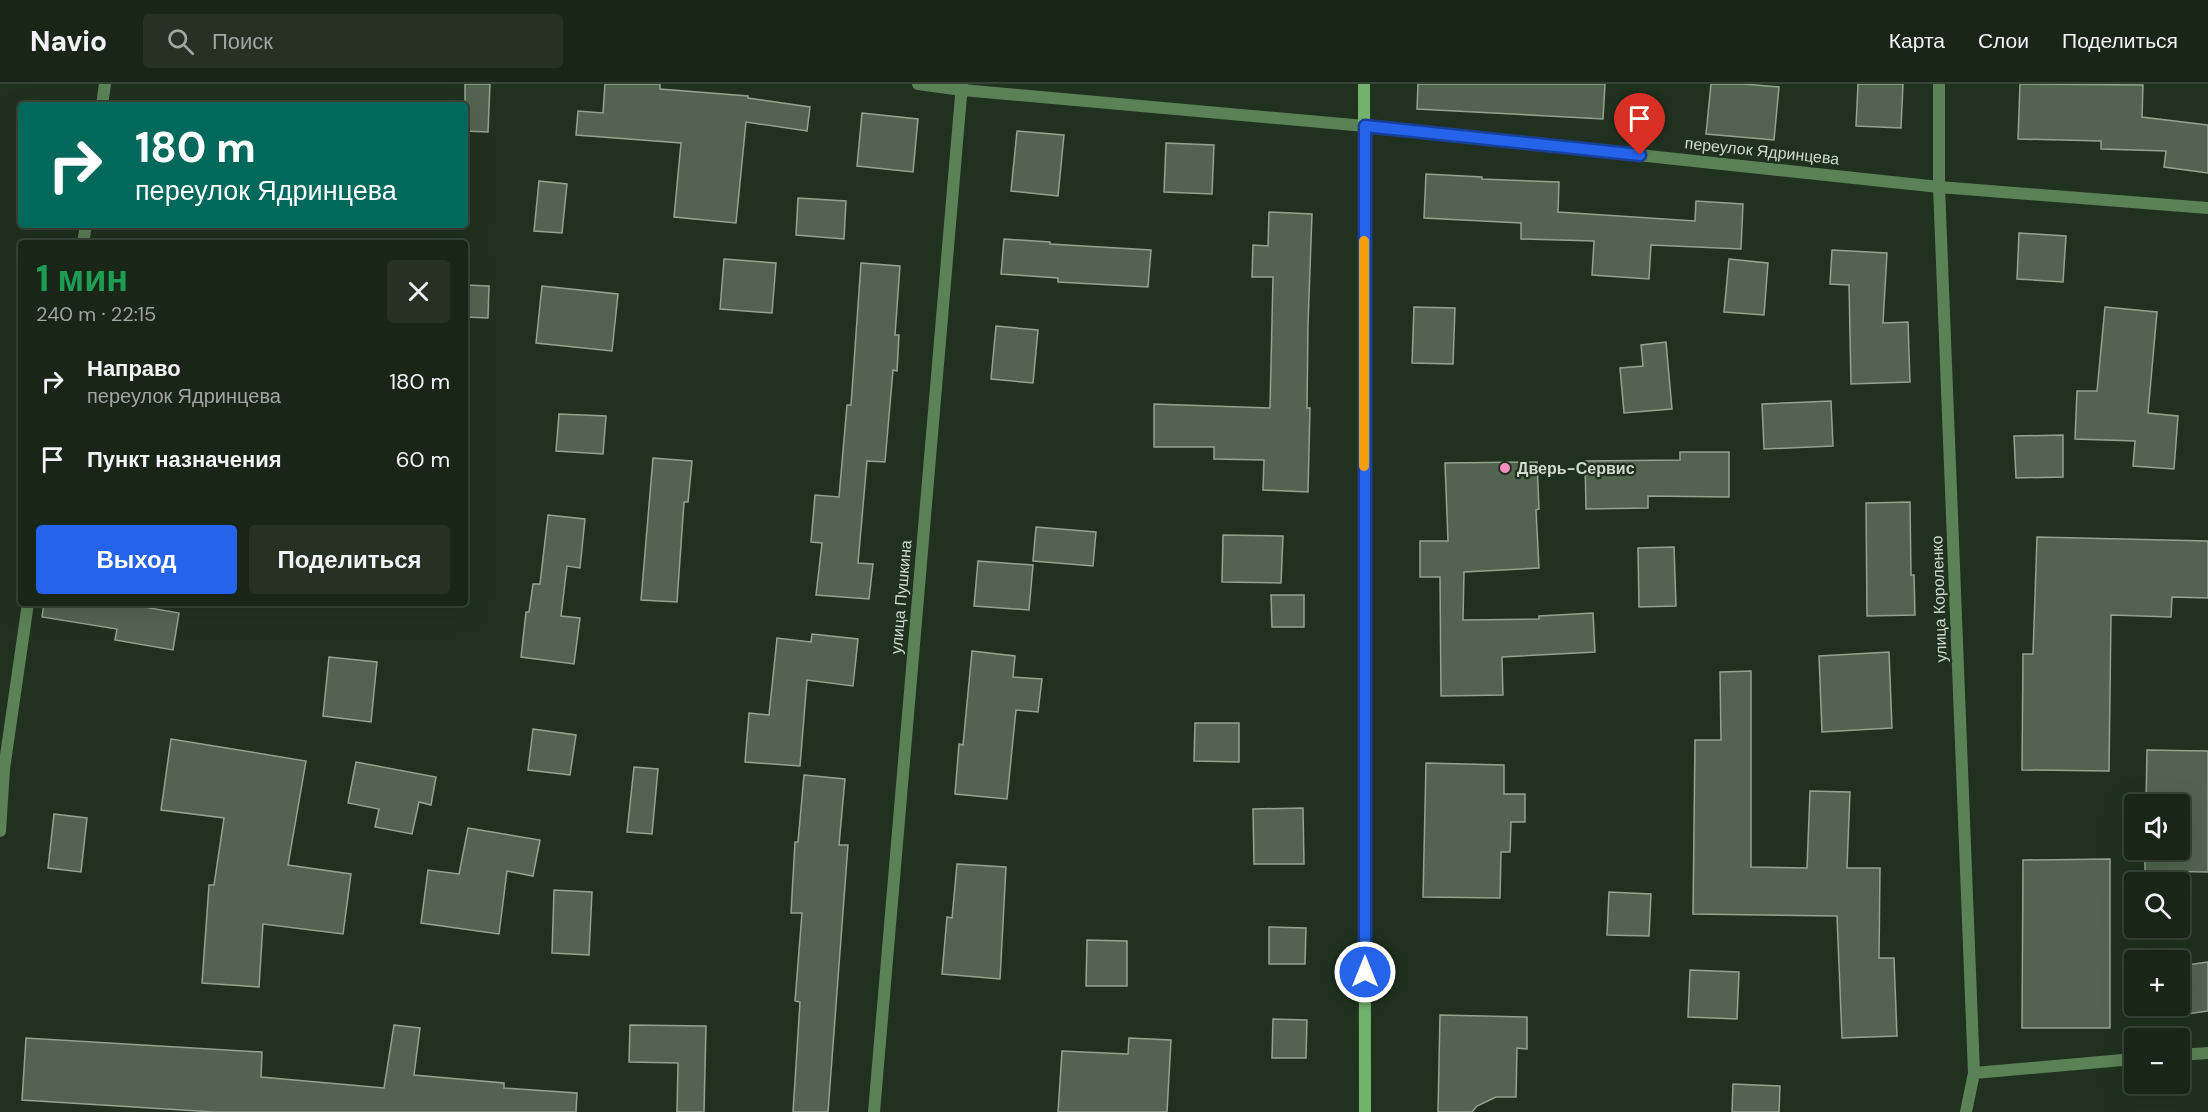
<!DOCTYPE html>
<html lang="ru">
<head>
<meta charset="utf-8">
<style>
	:root { --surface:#192517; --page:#263124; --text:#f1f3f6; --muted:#9fa5a1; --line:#374236; --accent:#2563eb }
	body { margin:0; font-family:"DM Sans",sans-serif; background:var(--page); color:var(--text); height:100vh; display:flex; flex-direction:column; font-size:22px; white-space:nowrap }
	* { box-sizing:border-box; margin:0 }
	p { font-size:20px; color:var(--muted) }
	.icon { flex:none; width:33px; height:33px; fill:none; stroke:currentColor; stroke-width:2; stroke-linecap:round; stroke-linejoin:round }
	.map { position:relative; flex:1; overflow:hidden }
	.drawer { position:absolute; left:18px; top:156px; width:450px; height:366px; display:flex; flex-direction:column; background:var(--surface); border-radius:6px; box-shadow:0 6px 24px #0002,0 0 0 2px var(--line) }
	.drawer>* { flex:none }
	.hud { position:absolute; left:18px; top:18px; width:450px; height:126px; border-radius:6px; box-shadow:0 6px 24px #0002,0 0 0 2px var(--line); background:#00695c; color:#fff; overflow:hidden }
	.controls { position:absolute; left:2124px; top:710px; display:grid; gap:12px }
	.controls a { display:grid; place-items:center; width:66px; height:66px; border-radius:6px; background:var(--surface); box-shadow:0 6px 24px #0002,0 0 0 2px var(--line); font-size:30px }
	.pin { position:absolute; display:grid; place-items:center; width:51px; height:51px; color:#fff; margin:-62px -26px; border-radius:50% 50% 50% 0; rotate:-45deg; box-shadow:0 0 6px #0007 }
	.pin .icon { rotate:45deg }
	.me { position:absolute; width:66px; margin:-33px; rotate:0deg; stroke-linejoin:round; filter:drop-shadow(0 0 4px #0008) }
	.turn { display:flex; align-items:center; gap:21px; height:126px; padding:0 18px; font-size:27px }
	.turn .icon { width:78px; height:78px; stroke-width:2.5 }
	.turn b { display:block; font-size:42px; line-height:51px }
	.round { display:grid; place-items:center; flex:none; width:63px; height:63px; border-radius:6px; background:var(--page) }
	.headline { display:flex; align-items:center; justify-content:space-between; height:102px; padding:0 18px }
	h1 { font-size:36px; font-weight:700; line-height:45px; color:#1e9e55 }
	.action { display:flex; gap:12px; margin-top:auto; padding:12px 18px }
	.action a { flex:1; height:69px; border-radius:6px; background:var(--accent); color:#fff; font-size:24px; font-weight:700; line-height:69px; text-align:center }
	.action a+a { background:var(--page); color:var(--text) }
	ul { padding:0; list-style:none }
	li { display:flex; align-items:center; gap:18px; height:78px; padding:0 18px }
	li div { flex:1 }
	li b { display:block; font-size:22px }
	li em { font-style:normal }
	header { display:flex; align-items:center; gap:36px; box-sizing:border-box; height:84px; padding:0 30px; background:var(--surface); border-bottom:2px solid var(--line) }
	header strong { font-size:28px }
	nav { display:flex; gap:33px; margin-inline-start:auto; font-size:21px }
	.search { width:420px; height:54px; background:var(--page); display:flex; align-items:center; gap:15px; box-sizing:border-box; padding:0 21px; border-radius:6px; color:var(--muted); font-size:22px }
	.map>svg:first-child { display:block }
</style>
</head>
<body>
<header>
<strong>Navio</strong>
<div class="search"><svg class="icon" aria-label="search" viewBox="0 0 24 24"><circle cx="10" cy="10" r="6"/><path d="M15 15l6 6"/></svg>Поиск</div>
<nav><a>Карта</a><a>Слои</a><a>Поделиться</a></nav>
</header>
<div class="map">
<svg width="2208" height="1028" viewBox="0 0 2208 1028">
	<rect width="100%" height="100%" fill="#21311f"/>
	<path fill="#526450" stroke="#90a48e" stroke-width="1.5" d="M 465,0 L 490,0 L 488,48 L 465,47 Z
		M 605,0 L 660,0 L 660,5 L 748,12 L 748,14 L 810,23 L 807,47 L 746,38 L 736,139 L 674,133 L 681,59 L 576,51 L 578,27 L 603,29 Z
		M 1418,0 L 1605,0 L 1603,35 L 1417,25 Z
		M 1711,0 L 1744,0 L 1779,3 L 1774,56 L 1706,50 Z
		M 1858,0 L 1903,0 L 1901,44 L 1856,42 Z
		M 2020,0 L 2143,1 L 2142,33 L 2208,41 L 2208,89 L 2164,83 L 2166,67 L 2101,65 L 2101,57 L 2018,55 Z
		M 862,29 L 918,35 L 913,88 L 857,82 Z
		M 1017,47 L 1064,51 L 1058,112 L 1011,107 Z
		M 1166,59 L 1214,61 L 1212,110 L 1164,108 Z
		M 1426,90 L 1482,93 L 1482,95 L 1559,98 L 1558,128 L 1695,137 L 1696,117 L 1743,120 L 1741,165 L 1651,161 L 1649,195 L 1592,191 L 1594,157 L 1521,155 L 1521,139 L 1424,134 Z
		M 539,97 L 567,100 L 562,149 L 534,147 Z
		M 798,114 L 846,117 L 844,155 L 796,151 Z
		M 1269,128 L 1312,130 L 1308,240 L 1307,324 L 1310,324 L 1308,408 L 1263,406 L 1264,376 L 1214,375 L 1214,363 L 1154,363 L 1154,320 L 1270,324 L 1273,193 L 1252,193 L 1253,161 L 1268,162 Z
		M 2019,149 L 2066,152 L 2063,198 L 2017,195 Z
		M 1004,155 L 1050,158 L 1050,160 L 1151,166 L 1148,203 L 1058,198 L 1058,194 L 1001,190 Z
		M 1832,166 L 1887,169 L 1883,239 L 1908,238 L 1910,298 L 1851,300 L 1849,201 L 1830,200 Z
		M 724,175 L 776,179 L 772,229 L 720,225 Z
		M 1729,175 L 1768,179 L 1764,231 L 1724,228 Z
		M 861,179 L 900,182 L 895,251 L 899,251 L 897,287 L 893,286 L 885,378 L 867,377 L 858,479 L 873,480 L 869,515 L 816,511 L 822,459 L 811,458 L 815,411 L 839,413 L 847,321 L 851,321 Z
		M 465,201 L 489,202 L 488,234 L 465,233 Z
		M 542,202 L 618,210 L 612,267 L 536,259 Z
		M 1414,223 L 1455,224 L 1453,280 L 1412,279 Z
		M 2105,223 L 2157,228 L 2148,329 L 2178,332 L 2174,385 L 2133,382 L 2135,357 L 2075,355 L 2077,307 L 2097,307 Z
		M 996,242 L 1038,246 L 1033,299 L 991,295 Z
		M 1666,258 L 1672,325 L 1624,329 L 1620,284 L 1643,282 L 1641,261 Z
		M 1831,317 L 1833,362 L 1764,365 L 1762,320 Z
		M 559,330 L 606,332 L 603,370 L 556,367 Z
		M 2063,351 L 2063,393 L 2016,394 L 2014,352 Z
		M 1680,368 L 1729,368 L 1729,413 L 1648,412 L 1648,424 L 1586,425 L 1585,377 L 1680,376 Z
		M 653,374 L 692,377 L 688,418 L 684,418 L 677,518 L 641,516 Z
		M 1537,378 L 1539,425 L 1536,426 L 1539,484 L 1464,488 L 1463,536 L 1539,535 L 1539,532 L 1593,529 L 1595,568 L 1502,573 L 1503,611 L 1441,612 L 1440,493 L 1420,493 L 1420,457 L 1448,457 L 1445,379 Z
		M 1910,418 L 1911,491 L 1914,491 L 1915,531 L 1867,532 L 1866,419 Z
		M 548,431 L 585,435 L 580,484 L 567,482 L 561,532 L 580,534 L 574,580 L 521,573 L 526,528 L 529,528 L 533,500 L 540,500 Z
		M 1036,443 L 1096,448 L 1093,482 L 1033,477 Z
		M 1223,451 L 1283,452 L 1281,499 L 1222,498 Z
		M 2037,453 L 2208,457 L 2208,514 L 2172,513 L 2171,533 L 2111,531 L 2109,687 L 2022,686 L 2023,570 L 2033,570 Z
		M 1674,463 L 1676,522 L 1639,523 L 1638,464 Z
		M 978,477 L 1033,481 L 1029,526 L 974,522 Z
		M 1271,511 L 1304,511 L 1304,543 L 1272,543 Z
		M 44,519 L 122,519 L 179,529 L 173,566 L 115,556 L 117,545 L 42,533 Z
		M 812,550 L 858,555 L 853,602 L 807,596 L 800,682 L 745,678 L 749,629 L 769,631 L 777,554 L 811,558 Z
		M 972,567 L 1015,572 L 1013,593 L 1042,595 L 1038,628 L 1016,626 L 1007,715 L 955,710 L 959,660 L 963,661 Z
		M 1889,568 L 1892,644 L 1822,648 L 1819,572 Z
		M 329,573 L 377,578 L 371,638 L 323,632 Z
		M 1751,587 L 1751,783 L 1807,784 L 1810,707 L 1850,708 L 1847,784 L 1880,784 L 1879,874 L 1894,874 L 1897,952 L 1842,954 L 1837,832 L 1693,830 L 1695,656 L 1721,656 L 1720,588 Z
		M 1195,639 L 1239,639 L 1239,678 L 1194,677 Z
		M 533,645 L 576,651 L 570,691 L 528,686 Z
		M 171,655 L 306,677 L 288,781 L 351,790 L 343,850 L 263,840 L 259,903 L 202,899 L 209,801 L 214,801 L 224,734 L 161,726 Z
		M 2147,666 L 2208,667 L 2208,788 L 2145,787 L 2145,765 L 2180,765 L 2180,720 L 2146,720 Z
		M 356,678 L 436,693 L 431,721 L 419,718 L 412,750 L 375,743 L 379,725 L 348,719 Z
		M 1426,679 L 1504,681 L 1504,710 L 1525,710 L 1525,738 L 1511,738 L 1510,768 L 1501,768 L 1500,814 L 1423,813 Z
		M 634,683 L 658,685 L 652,750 L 627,748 Z
		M 804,691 L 845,695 L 839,761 L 848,761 L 828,1028 L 793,1028 L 800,918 L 795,917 L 802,829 L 791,829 L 795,758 L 798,758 Z
		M 1303,724 L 1304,780 L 1254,780 L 1253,725 Z
		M 54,730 L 87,734 L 81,788 L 48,784 Z
		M 468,744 L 540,756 L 533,792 L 507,787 L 499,850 L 421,839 L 428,786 L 459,790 Z
		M 2110,775 L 2110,944 L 2022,944 L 2023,776 Z
		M 957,780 L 1006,783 L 1000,895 L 942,890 L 947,833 L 952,834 Z
		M 554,806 L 592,808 L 589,871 L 552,869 Z
		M 1609,808 L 1651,810 L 1649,852 L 1607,851 Z
		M 1269,843 L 1306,844 L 1305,880 L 1269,880 Z
		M 1087,856 L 1127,857 L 1127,902 L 1086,902 Z
		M 2208,878 L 2208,927 L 2180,931 L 2180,882 Z
		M 1690,886 L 1739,888 L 1737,935 L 1688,933 Z
		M 1440,931 L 1527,933 L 1527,965 L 1517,964 L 1516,1013 L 1496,1013 L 1477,1022 L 1472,1028 L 1438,1028 Z
		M 1273,935 L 1307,936 L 1306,974 L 1272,974 Z
		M 394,941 L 420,944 L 414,991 L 504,999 L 504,1004 L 577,1009 L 576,1028 L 214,1028 L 22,1016 L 26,954 L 262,968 L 261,993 L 384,1004 Z
		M 630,941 L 706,942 L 704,1028 L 677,1028 L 678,979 L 629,978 Z
		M 1129,954 L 1171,956 L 1167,1028 L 1058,1028 L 1062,967 L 1128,970 Z
		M 1733,1000 L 1780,1002 L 1779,1028 L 1732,1028 Z"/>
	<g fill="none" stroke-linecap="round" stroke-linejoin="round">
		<path stroke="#5b8157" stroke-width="12" d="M 918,0 L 962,6 L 1365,42 L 1939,103 L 2208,124
			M 1939,0 L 1939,103 L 1974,989 L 1966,1028
			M 102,21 L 105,0
			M 83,159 L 86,141
			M 0,747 L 4,685 L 28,519
			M 2180,971 L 2208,969
			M 1974,989 L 2134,975
			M 874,1028 L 962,0"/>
		<path stroke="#73b26d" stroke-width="12" d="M 1364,0 L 1365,1028"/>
	</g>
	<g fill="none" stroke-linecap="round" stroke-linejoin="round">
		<defs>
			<path id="route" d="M 1365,888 L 1365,42 L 1640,71"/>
		</defs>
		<use href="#route" stroke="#184099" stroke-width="15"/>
		<use href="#route" stroke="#2563eb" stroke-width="10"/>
		<path stroke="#f59e0b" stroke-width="10" d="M 1364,157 L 1364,382"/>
	</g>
	<circle fill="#fc8fc1" stroke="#21311f" stroke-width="2" cx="1505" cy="384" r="6"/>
	<g text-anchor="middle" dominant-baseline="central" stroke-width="4.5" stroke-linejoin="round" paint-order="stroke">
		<g font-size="16" fill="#d0dacf" stroke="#21311f">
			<text transform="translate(1762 67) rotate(6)">переулок Ядринцева</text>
			<text transform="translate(901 513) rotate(-85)">улица Пушкина</text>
			<text transform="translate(1939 515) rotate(-92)">улица Короленко</text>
		</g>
		<g font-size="16" font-weight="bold" fill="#d0dacf" stroke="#21311f" text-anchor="start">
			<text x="1517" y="384">Дверь-Сервис</text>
		</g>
	</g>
</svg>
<div class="controls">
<a><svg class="icon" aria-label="sound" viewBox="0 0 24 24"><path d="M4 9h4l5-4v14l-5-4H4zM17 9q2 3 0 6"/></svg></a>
<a><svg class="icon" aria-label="search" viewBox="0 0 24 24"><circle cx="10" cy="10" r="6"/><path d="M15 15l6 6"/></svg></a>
<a>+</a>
<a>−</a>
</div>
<div class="pin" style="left:1640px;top:71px;background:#d93025"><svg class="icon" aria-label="arrive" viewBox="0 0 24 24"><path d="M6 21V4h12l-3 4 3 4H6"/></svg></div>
<svg class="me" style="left:1365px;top:888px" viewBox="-20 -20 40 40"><circle r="17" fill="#2563eb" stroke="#fff" stroke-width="3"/><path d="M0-11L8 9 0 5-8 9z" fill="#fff"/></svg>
<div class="hud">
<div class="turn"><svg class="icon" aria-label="right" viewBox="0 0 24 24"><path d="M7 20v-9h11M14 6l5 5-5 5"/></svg><div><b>180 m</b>переулок Ядринцева</div></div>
</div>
<section class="drawer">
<div class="headline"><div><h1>1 мин</h1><p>240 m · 22:15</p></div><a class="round"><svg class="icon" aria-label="close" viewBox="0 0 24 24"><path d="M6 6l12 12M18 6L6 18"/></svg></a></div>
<ul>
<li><svg class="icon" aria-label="right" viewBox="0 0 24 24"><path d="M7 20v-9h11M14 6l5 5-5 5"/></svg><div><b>Направо</b><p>переулок Ядринцева</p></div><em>180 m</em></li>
<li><svg class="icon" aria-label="arrive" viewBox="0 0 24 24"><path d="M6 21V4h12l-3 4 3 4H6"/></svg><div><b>Пункт назначения</b></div><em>60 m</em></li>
</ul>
<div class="action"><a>Выход</a><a>Поделиться</a></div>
</section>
</div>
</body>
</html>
